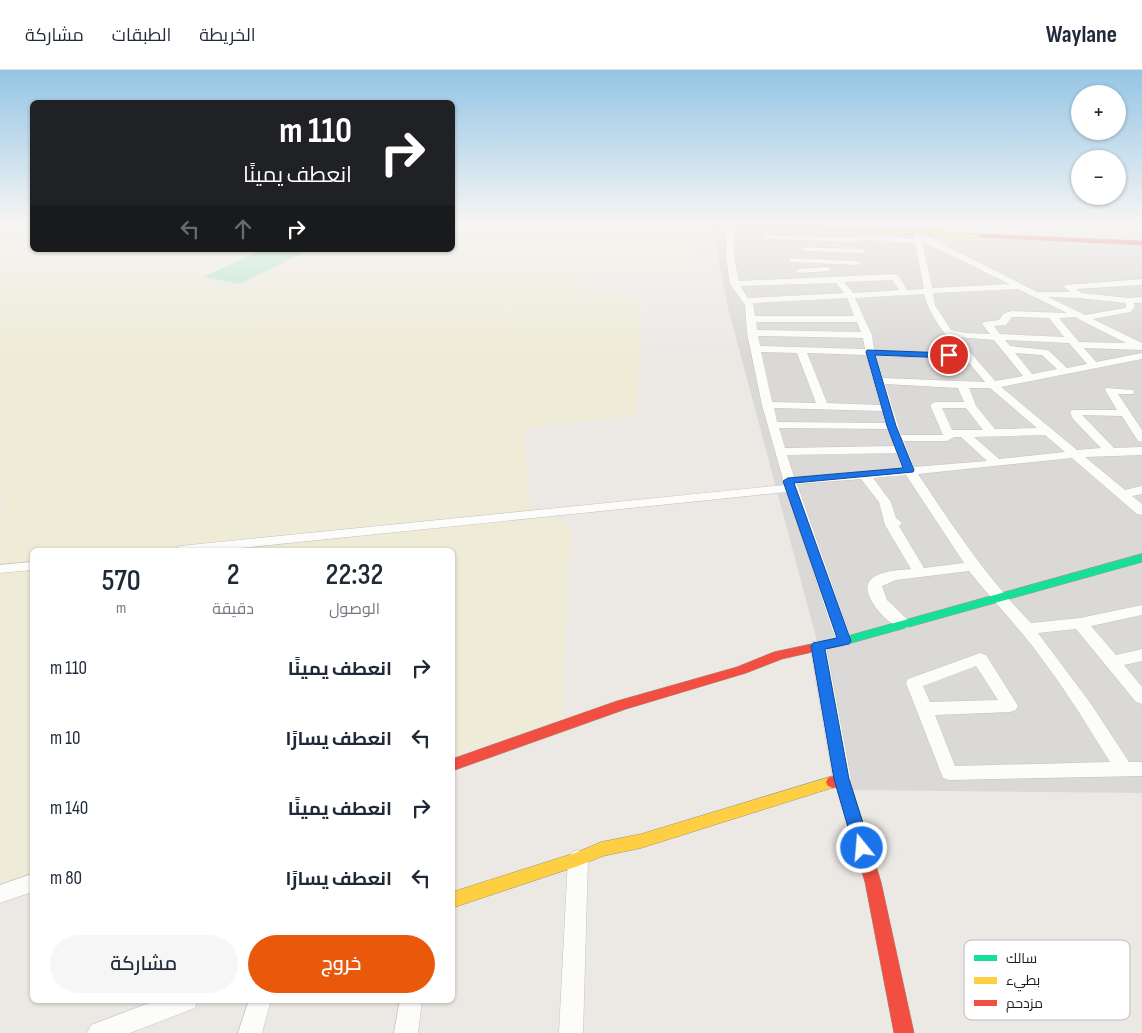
<!DOCTYPE html>
<html lang="ar">
<head>
<meta charset="utf-8">
<style>
	:root { --surface:#fff; --page:#f6f6f7; --text:#1f2937; --muted:#747a83; --line:#e0e1e3; --accent:#ea580c }
	body { margin:0; font-family:"Sofia Sans Condensed",Cairo,sans-serif; background:var(--page); color:var(--text); direction:rtl; height:100vh; display:flex; flex-direction:column; font-size:19px; white-space:nowrap }
	* { box-sizing:border-box; margin:0 }
	p { font-size:16px; color:var(--muted) }
	.icon { flex:none; width:28px; height:28px; fill:none; stroke:currentColor; stroke-width:2; stroke-linecap:round; stroke-linejoin:round }
	.map { position:relative; flex:1; overflow:hidden; direction:ltr }
	.drawer { position:absolute; left:30px; top:478px; width:425px; height:455px; display:flex; flex-direction:column; background:var(--surface); border-radius:8px; box-shadow:0 1px 4px #0004; direction:rtl }
	.drawer>* { flex:none }
	.banner { position:absolute; left:30px; top:30px; width:425px; height:152px; border-radius:8px; box-shadow:0 1px 4px #0004; direction:rtl; background:#202124; color:#fff; overflow:hidden }
	.tools { position:absolute; left:1071px; top:15px; display:grid; gap:10px }
	.tools a { display:grid; place-items:center; width:55px; height:55px; border-radius:50%; background:var(--surface); box-shadow:0 1px 4px #0004; font-size:25px }
	.pin { position:absolute; display:grid; place-items:center; width:42px; height:42px; color:#fff; margin:-21px; border:2px solid #fff; border-radius:50%; box-shadow:0 1px 5px #0007 }
	.me { position:absolute; width:55px; margin:-28px; rotate:343deg; stroke-linejoin:round; filter:drop-shadow(0 0 4px #0008) }
	.turn { display:flex; align-items:center; gap:18px; height:105px; padding:0 20px; font-size:22px }
	.turn .icon { width:65px; height:65px; stroke-width:2.5 }
	.turn b { display:block; font-size:35px; line-height:42px }
	.lanes { display:flex; align-items:center; height:48px; padding:0 20px; background:#0003; justify-content:center; gap:25px; direction:ltr }
	.lanes .off { opacity:.35 }
	.eta { display:flex; justify-content:space-evenly; align-items:center; height:85px; text-align:center }
	.eta b { font-size:30px; font-weight:600; line-height:35px }
	.button { display:flex; gap:10px; margin-top:auto; padding:10px 20px }
	.button a { flex:1; height:58px; border-radius:30px; background:var(--accent); color:#fff; font-size:20px; font-weight:600; line-height:58px; text-align:center }
	.button a+a { background:var(--page); color:var(--text) }
	ul { padding:0; list-style:none }
	li { display:flex; align-items:center; gap:15px; height:70px; padding:0 20px }
	li div { flex:1 }
	li b { display:block; font-size:19px }
	li em { font-style:normal }
	header { display:flex; align-items:center; gap:30px; box-sizing:border-box; height:70px; padding:0 25px; background:var(--surface); border-bottom:1px solid var(--line) }
	header strong { font-size:24px }
	nav { display:flex; gap:28px; margin-inline-start:auto; font-size:18px }
	.map>svg:first-child { display:block }
</style>
</head>
<body>
<header>
<strong>Waylane</strong>
<nav><a>الخريطة</a><a>الطبقات</a><a>مشاركة</a></nav>
</header>
<div class="map">
<svg width="1142" height="963" viewBox="0 0 1142 963">
	<rect width="100%" height="100%" fill="#ece9e5"/>
	<path fill="#dbd9d7" d="M 712,155 L 1142,175 L 1142,723 L 853,720 L 826,605 L 727,234 Z"/>
	<path fill="#eeebd7" d="M 0,153 L 32,153 L 32,180 L 452,180 L 453,153 L 695,153 L 692,193 L 622,195 L 577,206 L 582,221 L 642,226 L 637,345 L 524,358 L 529,434 L 571,456 L 562,648 L 453,686 L 452,480 L 32,480 L 32,811 L 0,820 L 0,435 L 8,429 L 0,428 Z"/>
	<path fill="#aee5c7" d="M 262,180 L 309,180 L 240,214 L 203,207 Z"/>
	<g fill="none" stroke-linecap="round" stroke-linejoin="round">
		<defs>
			<path id="street" d="M 726,153 L 734,153 L 734,187 L 739,211 L 893,204 L 899,206 L 907,220 L 924,219 L 915,173 L 863,170 L 853,172 L 766,169 L 762,167 L 766,165 L 853,168 L 863,166 L 914,169 L 913,163 L 917,161 L 1037,222 L 1070,222 L 1064,217 L 1065,215 L 1142,209 L 1142,215 L 1076,219 L 1081,223 L 1129,228 L 1142,227 L 1142,233 L 1134,233 L 1135,236 L 1131,242 L 1093,249 L 1142,273 L 1142,280 L 1084,278 L 1096,292 L 1142,283 L 1142,289 L 1001,317 L 1077,380 L 1101,378 L 1073,349 L 1070,342 L 1072,340 L 1117,340 L 1105,320 L 1106,318 L 1133,320 L 1134,322 L 1133,324 L 1118,324 L 1142,360 L 1142,372 L 1138,371 L 1122,346 L 1082,345 L 1114,378 L 1142,377 L 1142,385 L 1085,387 L 1125,420 L 1142,416 L 1142,424 L 1132,426 L 1142,434 L 1142,445 L 1137,444 L 1072,388 L 918,404 C 953,457 987,508 1031,553 L 1080,548 L 1142,535 L 1142,545 L 1091,556 L 1116,585 L 1142,579 L 1142,591 L 1124,595 L 1142,617 L 1142,634 L 1136,632 L 1076,559 L 1038,563 L 1091,634 L 1129,692 L 1142,692 L 1142,706 L 949,710 L 943,708 L 906,613 L 908,609 L 980,583 L 986,585 L 1018,636 L 1016,640 L 1010,642 L 935,645 L 955,696 L 1110,692 C 1083,648 1055,603 1021,562 C 1004,542 986,522 969,501 L 896,510 L 882,516 L 887,530 L 908,550 L 911,554 L 908,558 C 893,562 863,529 868,514 C 873,501 900,500 911,499 L 885,455 L 879,432 L 861,409 L 797,414 L 852,571 L 849,575 L 844,576 L 839,575 L 832,559 L 787,422 L 221,480 L 173,480 L 180,476 L 785,415 L 782,411 L 783,409 L 762,335 L 747,263 L 745,235 L 730,214 L 726,187 ZM 922,171 L 1009,214 L 932,218 ZM 892,210 L 899,220 L 853,223 L 844,212 ZM 836,213 L 844,223 L 748,228 L 740,216 ZM 1018,219 L 1067,243 L 1011,241 L 1003,244 L 999,250 L 984,252 L 982,254 L 990,264 L 966,263 L 951,260 L 935,235 L 933,223 ZM 924,224 C 929,246 946,265 960,283 L 874,280 L 872,265 L 855,228 ZM 1048,227 L 1079,228 L 1125,233 L 1126,236 L 1125,238 L 1085,245 ZM 847,228 L 854,246 L 755,246 L 753,233 ZM 1012,247 L 1049,248 L 1064,267 L 1000,264 L 994,256 L 1006,255 ZM 1076,247 L 1080,250 L 1126,273 L 1079,272 L 1059,248 ZM 756,252 L 857,252 L 861,262 L 757,260 ZM 758,266 L 863,268 L 865,279 L 760,276 ZM 957,267 L 994,270 L 1023,306 L 995,311 ZM 1005,270 L 1069,273 L 1087,294 L 1067,298 L 1048,280 L 1010,276 ZM 761,282 L 797,283 L 816,333 L 772,332 ZM 807,283 L 866,285 L 880,335 L 827,333 ZM 1015,283 L 1042,285 L 1057,299 L 1032,304 ZM 876,286 L 966,289 L 985,312 L 883,308 ZM 885,314 L 958,318 L 964,332 L 935,332 L 930,335 L 943,365 L 901,365 ZM 969,318 L 990,318 L 1037,358 L 995,359 L 976,336 ZM 774,338 L 882,341 L 885,353 L 777,352 ZM 942,338 L 966,338 L 983,360 L 952,360 ZM 779,358 L 888,359 L 894,376 L 785,378 ZM 1045,365 L 1065,382 L 999,389 L 974,367 ZM 954,367 L 961,367 L 987,391 L 914,397 L 904,371 L 947,371 ZM 896,383 L 902,398 L 794,407 L 787,385 ZM 906,405 L 964,493 L 924,498 L 899,456 L 902,453 L 896,448 L 891,432 L 873,408 ZM 976,596 L 998,630 L 930,632 L 923,616 Z
				M 802,177 L 862,179 L 866,181 L 862,183 L 805,181 L 801,179 Z
				M 789,188 L 857,191 L 861,193 L 857,195 L 792,192 L 789,192 Z
				M 827,197 L 831,199 L 830,201 L 799,203 L 795,201 L 799,199 Z
				M 32,492 L 32,500 L 0,503 L 0,495 Z
				M 818,571 L 824,572 L 826,576 L 851,709 L 848,714 L 842,716 L 836,714 L 833,709 L 810,576 L 812,572 Z
				M 578,780 L 585,783 L 588,789 L 583,963 L 559,963 L 568,789 L 571,783 Z
				M 32,804 L 32,822 L 0,833 L 0,815 Z
				M 157,930 L 198,930 L 195,938 L 130,963 L 87,963 L 91,955 Z
				M 249,930 L 271,930 L 262,963 L 238,963 Z
				M 400,930 L 422,930 L 418,963 L 394,963 Z"/>
			<path id="fast" d="M 1142,484 L 1142,492 L 844,575 L 812,582 L 807,581 L 806,578 L 807,575 L 812,574 L 844,567 Z"/>
			<path id="slow" d="M 737,153 L 775,153 L 981,164 L 984,166 L 981,168 L 740,155 Z
				M 833,706 L 838,708 L 840,712 L 838,716 L 641,778 L 603,786 L 578,796 L 452,838 L 452,822 L 575,783 L 601,772 L 641,764 Z"/>
			<path id="jam" d="M 981,164 L 1142,171 L 1142,175 L 979,167 L 979,165 Z
				M 812,574 L 817,575 L 818,578 L 817,581 L 782,589 L 746,603 L 626,639 L 452,701 L 452,689 L 617,631 L 737,597 L 774,582 Z
				M 842,703 L 847,705 L 849,709 L 881,812 L 914,963 L 894,963 L 865,812 L 837,717 L 833,718 L 828,716 L 826,712 L 828,708 Z"/>
		</defs>
		<use href="#street" stroke="#c4c3c1" stroke-width="1"/>
		<use href="#fast" stroke="#97957c" stroke-width="1"/>
		<use href="#slow" stroke="#97957c" stroke-width="1"/>
		<use href="#jam" stroke="#97957c" stroke-width="1"/>
		<use href="#street" fill="#fcfcfb" fill-rule="evenodd"/>
		<use href="#fast" fill="#16e098" fill-rule="evenodd"/>
		<use href="#slow" fill="#ffcf43" fill-rule="evenodd"/>
		<use href="#jam" fill="#f24e42" fill-rule="evenodd"/>
	</g>
	<linearGradient id="sky" x2="0" y2="1"><stop stop-color="#94c5e5"/><stop offset="0.53" stop-color="#f6f5f3"/><stop offset="1" stop-color="#f6f5f3" stop-opacity="0"/></linearGradient>
	<rect width="1142" height="288" fill="url(#sky)"/>
	<path fill="#1a73e8" stroke="#114b97" d="M 867,280 L 949,283 L 953,285 L 949,288 L 875,285 L 896,356 L 914,400 L 913,402 L 794,413 L 851,571 L 849,574 L 825,579 L 849,709 L 871,778 L 868,783 L 862,785 L 857,783 L 854,778 L 834,709 L 811,576 L 813,573 L 837,568 L 783,411 L 788,408 L 903,398 L 887,356 L 866,282 Z"/>
	<rect x="964" y="870" width="166" height="80" rx="8" fill="#fff" stroke="#bbb" stroke-width="1"/>
	<rect x="974" y="885" width="23" height="6" fill="#16e098"/>
	<rect x="974" y="907" width="23" height="7" fill="#ffcf43"/>
	<rect x="974" y="930" width="23" height="6" fill="#f24e42"/>
	<g font-size="14" fill="#1d1d1d">
		<text x="1006" y="893">سالك</text>
		<text x="1006" y="915">بطيء</text>
		<text x="1006" y="938">مزدحم</text>
	</g>
</svg>
<div class="tools">
<a>+</a>
<a>−</a>
</div>
<div class="pin" style="left:949px;top:285px;background:#d93025"><svg class="icon" aria-label="arrive" viewBox="0 0 24 24"><path d="M6 21V4h12l-3 4 3 4H6"/></svg></div>
<svg class="me" style="left:862px;top:778px" viewBox="-20 -20 40 40"><circle r="17" fill="#1a73e8" stroke="#fff" stroke-width="3"/><path d="M0-11L8 9 0 5-8 9z" fill="#fff"/></svg>
<div class="banner">
<div class="turn"><svg class="icon" aria-label="right" viewBox="0 0 24 24"><path d="M7 20v-9h11M14 6l5 5-5 5"/></svg><div><b>110 m</b>انعطف يمينًا</div></div>
<div class="lanes"><svg class="icon off" aria-label="left" viewBox="0 0 24 24"><path d="M17 20v-9H6M10 6l-5 5 5 5"/></svg><svg class="icon off" aria-label="ahead" viewBox="0 0 24 24"><path d="M12 20V5M6 11l6-6 6 6"/></svg><svg class="icon" aria-label="right" viewBox="0 0 24 24"><path d="M7 20v-9h11M14 6l5 5-5 5"/></svg></div>
</div>
<section class="drawer">
<div class="eta">
<div><b>22:32</b><p>الوصول</p></div>
<div><b>2</b><p>دقيقة</p></div>
<div><b>570</b><p>m</p></div>
</div>
<ul>
<li><svg class="icon" aria-label="right" viewBox="0 0 24 24"><path d="M7 20v-9h11M14 6l5 5-5 5"/></svg><div><b>انعطف يمينًا</b></div><em>110 m</em></li>
<li><svg class="icon" aria-label="left" viewBox="0 0 24 24"><path d="M17 20v-9H6M10 6l-5 5 5 5"/></svg><div><b>انعطف يسارًا</b></div><em>10 m</em></li>
<li><svg class="icon" aria-label="right" viewBox="0 0 24 24"><path d="M7 20v-9h11M14 6l5 5-5 5"/></svg><div><b>انعطف يمينًا</b></div><em>140 m</em></li>
<li><svg class="icon" aria-label="left" viewBox="0 0 24 24"><path d="M17 20v-9H6M10 6l-5 5 5 5"/></svg><div><b>انعطف يسارًا</b></div><em>80 m</em></li>
</ul>
<div class="button"><a>خروج</a><a>مشاركة</a></div>
</section>
</div>
</body>
</html>
